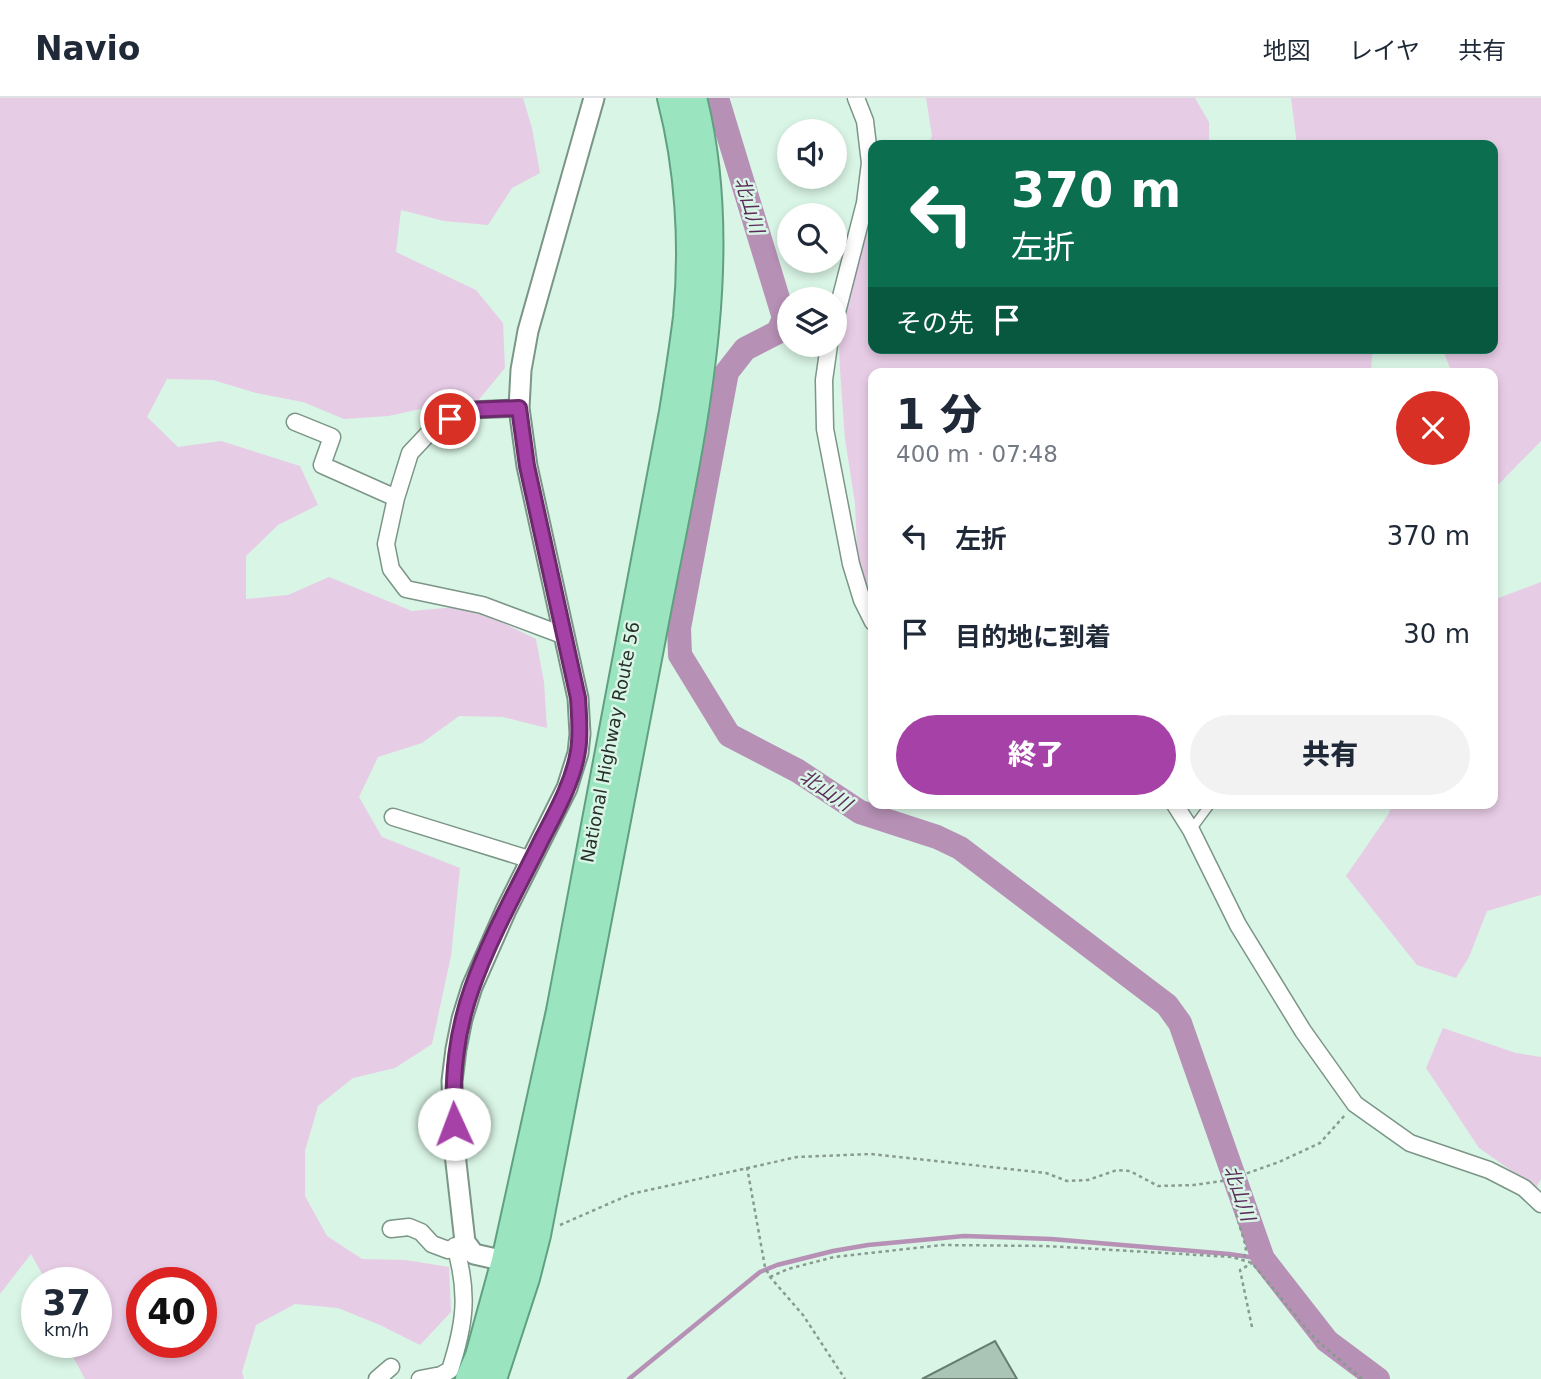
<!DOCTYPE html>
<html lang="ja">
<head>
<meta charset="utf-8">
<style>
	:root { --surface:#fff; --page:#f2f2f3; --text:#1f2937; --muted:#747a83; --line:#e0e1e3; --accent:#a641a7 }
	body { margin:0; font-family:"DejaVu Sans","Noto Sans JP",sans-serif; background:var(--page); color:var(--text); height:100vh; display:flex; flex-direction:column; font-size:26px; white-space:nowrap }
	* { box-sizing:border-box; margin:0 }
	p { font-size:23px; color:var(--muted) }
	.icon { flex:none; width:38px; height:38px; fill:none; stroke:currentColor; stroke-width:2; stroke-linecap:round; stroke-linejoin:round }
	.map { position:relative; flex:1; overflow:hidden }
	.side { position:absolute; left:868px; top:270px; width:630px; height:441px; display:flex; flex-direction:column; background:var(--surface); border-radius:14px; box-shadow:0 4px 10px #0003 }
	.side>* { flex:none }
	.top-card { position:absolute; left:868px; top:42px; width:630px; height:214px; border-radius:14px; box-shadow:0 4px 10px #0003; background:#0b6e4f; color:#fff; overflow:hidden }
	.buttons { position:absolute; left:777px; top:21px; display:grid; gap:14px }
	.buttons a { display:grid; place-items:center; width:70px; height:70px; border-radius:50%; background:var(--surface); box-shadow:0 4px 10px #0003; font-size:35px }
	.speed { position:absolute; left:21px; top:1169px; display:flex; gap:14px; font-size:35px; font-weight:700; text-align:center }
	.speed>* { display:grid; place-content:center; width:91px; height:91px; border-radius:50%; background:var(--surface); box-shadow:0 4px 10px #0003; line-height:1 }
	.speed small { font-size:18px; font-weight:400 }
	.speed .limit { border:10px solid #d22; background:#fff; color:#111 }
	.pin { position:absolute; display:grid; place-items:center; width:60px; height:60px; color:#fff; margin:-30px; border:4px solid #fff; border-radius:50%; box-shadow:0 2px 7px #0007 }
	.me { position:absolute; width:77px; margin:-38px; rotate:358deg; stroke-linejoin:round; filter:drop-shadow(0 0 5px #0008) }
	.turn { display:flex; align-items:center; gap:24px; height:147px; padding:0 28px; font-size:32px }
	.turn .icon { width:91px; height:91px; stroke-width:2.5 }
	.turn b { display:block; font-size:49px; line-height:60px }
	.then { display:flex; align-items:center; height:66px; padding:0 28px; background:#0003; gap:14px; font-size:26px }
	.round { display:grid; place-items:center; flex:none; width:74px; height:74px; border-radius:37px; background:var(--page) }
	.headline { display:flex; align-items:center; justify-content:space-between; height:119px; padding:0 28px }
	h1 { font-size:42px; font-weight:800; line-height:52px }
	.cta { display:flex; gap:14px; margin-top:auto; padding:14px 28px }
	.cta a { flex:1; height:80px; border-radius:42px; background:var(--accent); color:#fff; font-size:28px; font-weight:800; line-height:80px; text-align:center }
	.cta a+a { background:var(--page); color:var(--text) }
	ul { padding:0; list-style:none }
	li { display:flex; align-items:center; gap:21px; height:98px; padding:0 28px }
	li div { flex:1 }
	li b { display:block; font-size:26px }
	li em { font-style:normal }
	header { display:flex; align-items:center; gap:42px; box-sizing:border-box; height:98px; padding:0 35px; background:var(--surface); border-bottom:2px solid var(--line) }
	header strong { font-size:33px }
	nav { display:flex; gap:38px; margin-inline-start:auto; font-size:24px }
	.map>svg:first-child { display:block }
</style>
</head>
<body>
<header>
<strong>Navio</strong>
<nav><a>地図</a><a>レイヤ</a><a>共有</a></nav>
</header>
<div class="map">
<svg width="1541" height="1281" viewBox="0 0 1541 1281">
	<rect width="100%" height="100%" fill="#d9f5e5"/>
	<path fill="#e7cce6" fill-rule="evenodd" d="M 0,0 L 523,0 L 532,30 L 540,75 L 512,90 L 488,127 L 444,123 L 401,112 L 396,154 L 476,192 L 503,225 L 505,270 L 477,304 L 433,308 L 389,318 L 344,321 L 303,304 L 256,295 L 213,282 L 167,281 L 147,319 L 178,349 L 221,343 L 300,368 L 318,407 L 278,427 L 246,458 L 246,501 L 288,497 L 329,479 L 412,513 L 456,509 L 497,522 L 536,541 L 544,584 L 547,630 L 503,619 L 459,618 L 422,645 L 378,659 L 359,699 L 382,739 L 460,770 L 451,858 L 432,946 L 395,970 L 353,980 L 318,1008 L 305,1053 L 305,1098 L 327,1138 L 362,1161 L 406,1162 L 449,1169 L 451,1214 L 420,1247 L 380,1227 L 338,1210 L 295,1206 L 256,1227 L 242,1274 L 244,1281 L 85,1281 L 65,1244 L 96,1244 L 96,1185 L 47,1185 L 31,1156 L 0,1196 ZM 142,1185 L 201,1185 L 201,1244 L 142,1244 Z
		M 926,0 L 1195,0 L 1209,24 L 1209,47 L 928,47 L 932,38 Z
		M 1291,0 L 1541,0 L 1541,343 L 1493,392 L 1493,275 L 1452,275 L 1442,250 L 1493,250 L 1493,47 L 1297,47 Z
		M 873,129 L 873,250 L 1382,250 L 1372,257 L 1371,275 L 873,275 L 873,503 L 858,473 L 855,405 L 845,341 L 840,272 L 838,216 L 856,144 Z
		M 1541,484 L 1541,797 L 1487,813 L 1469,859 L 1456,880 L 1417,867 L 1346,778 L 1388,717 L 1393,705 L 1493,705 L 1493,502 Z
		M 1443,930 L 1516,955 L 1541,959 L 1541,1081 L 1536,1090 L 1479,1050 L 1426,970 Z"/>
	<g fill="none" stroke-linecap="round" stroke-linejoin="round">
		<path stroke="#b690b5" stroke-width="4.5" d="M 629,1281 L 760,1174 L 777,1167 L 833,1153 L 868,1147 L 964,1138 L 1051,1141 L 1229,1156 L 1263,1161"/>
		<path stroke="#b690b5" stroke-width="24" d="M 717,0 L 784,220 L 778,234 L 745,251 L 727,274 L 679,530 L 680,557 L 729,637 L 798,673 L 860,714 L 937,739 L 960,750 L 1167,907 L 1180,925 L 1263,1161 L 1327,1243 L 1378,1281"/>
	</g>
	<path fill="#aac5b6" stroke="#647d70" stroke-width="2" d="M 995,1243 L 1017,1281 L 922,1281 Z"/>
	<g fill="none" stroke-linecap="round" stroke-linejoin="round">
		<defs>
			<path id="service" d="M 1191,732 L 1211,705"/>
			<path id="minor" d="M 835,222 L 865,105 L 870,65 L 865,23 L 856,0
				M 829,247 L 824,282 L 825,331 L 851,466 L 862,502 L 873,524
				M 519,310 L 470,312 L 427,337 L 410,355 L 396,400 L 386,446 L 391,471 L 406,491 L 482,507 L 565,538
				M 295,324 L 332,339 L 322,367 L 396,400
				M 1174,705 L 1191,732 L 1238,827 L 1303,933 L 1355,1006 L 1410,1045 L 1489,1072 L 1524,1090 L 1541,1106
				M 393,719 L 532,762
				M 391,1131 L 409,1129 L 421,1134 L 432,1146 L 448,1152 L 463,1145
				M 377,1281 L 391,1269
				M 420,1281 L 441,1277 L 450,1272 C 465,1226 469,1195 455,1148"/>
			<path id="tertiary" d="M 505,1163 L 474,1156 L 465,1144 L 454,1047 L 452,983 L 456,951 L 462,921 L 472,889 L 506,812 L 567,690 L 578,655 L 580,636 L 578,600 L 527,368 L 519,310 L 521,272 L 528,233 L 594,0"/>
			<path id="trunk" d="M 469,1281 L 479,1258 L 505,1163 L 560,913 L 673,314 C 678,283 683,251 687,219 C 694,147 689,69 671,0
				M 493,1281 L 526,1180 L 537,1137 C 576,939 614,742 651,545 C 683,371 737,175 693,0"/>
		</defs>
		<use href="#service" stroke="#7b9587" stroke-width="11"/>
		<use href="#minor" stroke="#7b9587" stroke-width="19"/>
		<use href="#tertiary" stroke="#7b9587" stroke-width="23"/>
		<use href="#trunk" stroke="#60a081" stroke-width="30"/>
		<path stroke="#879b90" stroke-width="2.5" stroke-dasharray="3.5 3.5" stroke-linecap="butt" d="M 747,1069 L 765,1169 L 770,1179 L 803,1217 L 845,1281
			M 1226,1082 L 1246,1149 L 1244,1162
			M 560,1127 L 631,1096 L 797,1059 L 871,1056 L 1046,1075 L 1067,1083 L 1088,1082 L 1117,1072 L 1130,1073 L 1158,1088 L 1194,1087 L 1228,1082 L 1279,1064 L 1320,1045 L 1345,1017
			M 770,1179 L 788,1171 L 834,1159 L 942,1147 L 1046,1148 L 1232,1159 L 1252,1165 L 1315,1241 L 1362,1281
			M 1252,1229 L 1240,1172 L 1252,1165"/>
		<use href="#service" stroke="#fff" stroke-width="8"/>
		<use href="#minor" stroke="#fff" stroke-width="16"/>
		<use href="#tertiary" stroke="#fff" stroke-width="19"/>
		<use href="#trunk" stroke="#9ae4c0" stroke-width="26"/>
	</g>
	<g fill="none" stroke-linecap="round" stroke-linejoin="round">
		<defs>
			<path id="route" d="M 450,321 L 470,312 L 519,310 L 527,368 L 578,600 C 579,618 581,636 578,653 C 573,684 556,714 542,741 C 518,790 490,839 472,890 C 456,935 452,978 454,1026"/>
		</defs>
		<use href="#route" stroke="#6c2a6d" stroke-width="18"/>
		<use href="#route" stroke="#a641a7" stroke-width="12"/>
	</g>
	<g text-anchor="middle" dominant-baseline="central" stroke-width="5" stroke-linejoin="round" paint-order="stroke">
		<g font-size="18" fill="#252f2a" stroke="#d9f5e5">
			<text transform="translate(610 644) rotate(-79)">National Highway Route 56</text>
		</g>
		<g font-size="19" font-style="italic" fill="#5b2a5b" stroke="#d9f5e5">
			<text transform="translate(750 107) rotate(73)">北山川</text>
			<text transform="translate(826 692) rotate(34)">北山川</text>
			<text transform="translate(1240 1095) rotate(71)">北山川</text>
		</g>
	</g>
</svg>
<div class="buttons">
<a><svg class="icon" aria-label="sound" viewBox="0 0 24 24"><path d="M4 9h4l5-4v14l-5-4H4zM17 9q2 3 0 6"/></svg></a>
<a><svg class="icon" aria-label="search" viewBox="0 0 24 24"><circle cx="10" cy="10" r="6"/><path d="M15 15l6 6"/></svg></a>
<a><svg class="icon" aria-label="layers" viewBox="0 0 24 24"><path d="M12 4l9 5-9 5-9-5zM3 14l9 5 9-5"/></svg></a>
</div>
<div class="speed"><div>37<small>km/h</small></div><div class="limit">40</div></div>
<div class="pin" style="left:450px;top:321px;background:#d93025"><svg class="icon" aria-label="arrive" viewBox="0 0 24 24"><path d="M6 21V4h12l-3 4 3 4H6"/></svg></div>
<svg class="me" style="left:454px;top:1026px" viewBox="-20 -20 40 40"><circle r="19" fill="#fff"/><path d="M0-13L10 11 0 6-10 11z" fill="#a641a7"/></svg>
<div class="top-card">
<div class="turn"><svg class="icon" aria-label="left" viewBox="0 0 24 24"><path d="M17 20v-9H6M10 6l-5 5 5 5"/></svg><div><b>370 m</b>左折</div></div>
<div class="then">その先<svg class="icon" aria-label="arrive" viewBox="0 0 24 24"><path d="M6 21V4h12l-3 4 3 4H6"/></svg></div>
</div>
<section class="side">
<div class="headline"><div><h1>1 分</h1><p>400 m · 07:48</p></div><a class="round" style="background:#d93025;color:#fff"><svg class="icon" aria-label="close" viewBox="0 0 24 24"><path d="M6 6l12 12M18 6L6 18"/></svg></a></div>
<ul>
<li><svg class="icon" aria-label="left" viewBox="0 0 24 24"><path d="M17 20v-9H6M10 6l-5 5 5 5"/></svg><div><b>左折</b></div><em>370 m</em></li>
<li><svg class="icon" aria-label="arrive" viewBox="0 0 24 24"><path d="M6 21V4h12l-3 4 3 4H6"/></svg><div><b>目的地に到着</b></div><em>30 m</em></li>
</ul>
<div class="cta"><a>終了</a><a>共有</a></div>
</section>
</div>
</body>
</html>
